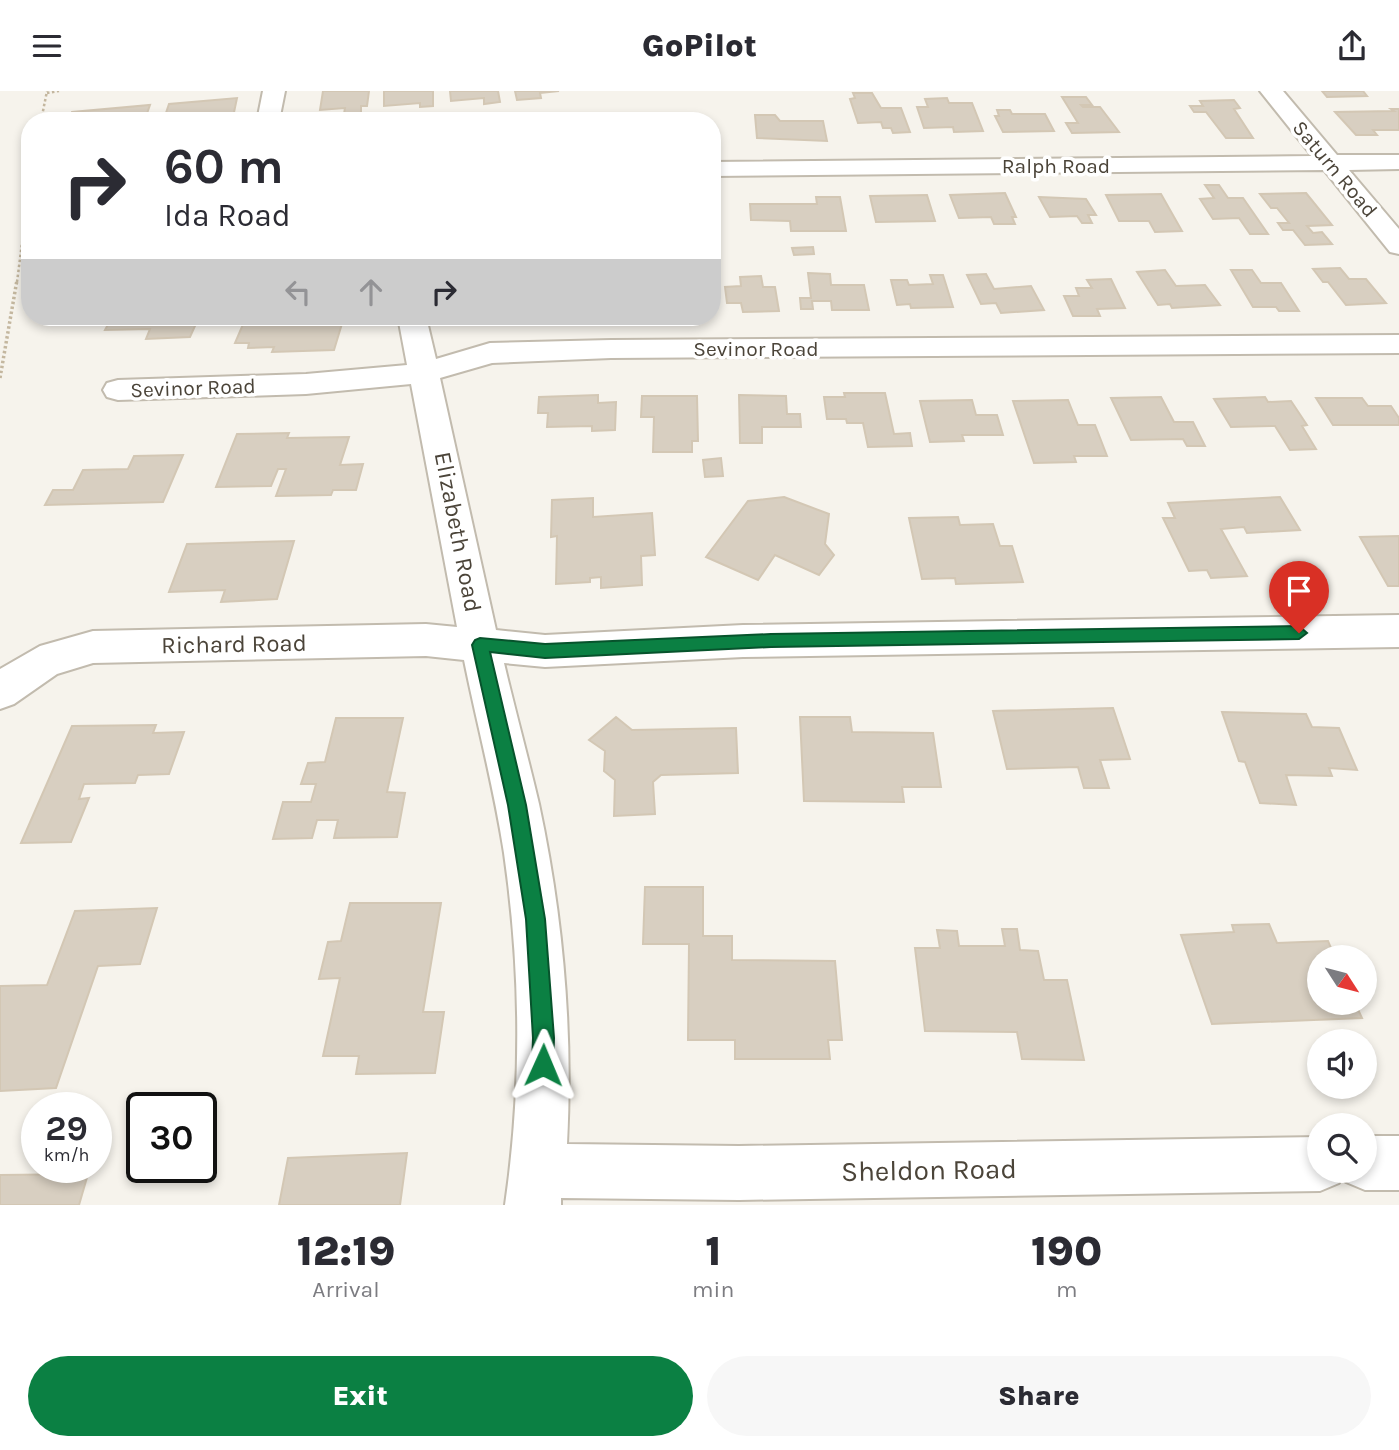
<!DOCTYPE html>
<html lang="en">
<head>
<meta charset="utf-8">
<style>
	:root { --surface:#fff; --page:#f7f7f7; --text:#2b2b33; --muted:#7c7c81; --accent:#0b8043 }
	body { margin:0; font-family:Karla,sans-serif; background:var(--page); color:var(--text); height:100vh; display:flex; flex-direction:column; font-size:26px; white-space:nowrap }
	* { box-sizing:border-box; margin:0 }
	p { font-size:23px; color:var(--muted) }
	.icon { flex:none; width:38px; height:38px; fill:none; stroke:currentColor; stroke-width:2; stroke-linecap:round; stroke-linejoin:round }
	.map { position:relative; height:1114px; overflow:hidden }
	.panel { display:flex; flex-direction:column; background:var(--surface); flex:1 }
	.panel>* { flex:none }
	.top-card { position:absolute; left:21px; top:21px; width:700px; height:214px; border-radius:28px; box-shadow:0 4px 10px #0003; background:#fff; color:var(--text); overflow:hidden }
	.needle { width:46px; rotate:126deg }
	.tools { position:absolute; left:1307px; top:854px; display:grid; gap:14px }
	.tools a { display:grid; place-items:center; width:70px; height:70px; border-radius:50%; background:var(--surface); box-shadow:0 4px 10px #0003; font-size:35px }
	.speed { position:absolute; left:21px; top:1001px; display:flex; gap:14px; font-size:35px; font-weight:700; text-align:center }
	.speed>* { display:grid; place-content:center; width:91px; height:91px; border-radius:50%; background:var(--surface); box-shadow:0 4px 10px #0003; line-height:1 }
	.speed small { font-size:18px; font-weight:400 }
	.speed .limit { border:4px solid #111; border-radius:10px; background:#fff; color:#111 }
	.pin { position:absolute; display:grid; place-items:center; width:60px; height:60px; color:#fff; margin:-72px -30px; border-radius:50% 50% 50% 0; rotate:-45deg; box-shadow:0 0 7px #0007 }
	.pin .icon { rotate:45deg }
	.me { position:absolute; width:77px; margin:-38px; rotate:1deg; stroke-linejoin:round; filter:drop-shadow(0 0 5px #0008) }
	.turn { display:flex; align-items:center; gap:24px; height:147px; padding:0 28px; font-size:32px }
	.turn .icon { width:91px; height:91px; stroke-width:2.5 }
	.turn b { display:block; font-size:49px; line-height:60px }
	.lanes { display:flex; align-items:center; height:66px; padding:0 28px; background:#0003; justify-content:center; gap:35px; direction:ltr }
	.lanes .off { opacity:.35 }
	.eta { display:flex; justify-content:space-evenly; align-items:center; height:119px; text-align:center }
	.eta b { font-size:42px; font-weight:800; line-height:49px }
	.action { display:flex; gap:14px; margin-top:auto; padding:14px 28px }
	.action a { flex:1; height:80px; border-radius:42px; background:var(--accent); color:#fff; font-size:28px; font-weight:800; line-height:80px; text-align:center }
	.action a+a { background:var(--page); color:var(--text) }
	header { display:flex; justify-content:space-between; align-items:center; height:91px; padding:0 28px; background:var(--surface); font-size:32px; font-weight:800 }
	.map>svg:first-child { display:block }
</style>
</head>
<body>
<header><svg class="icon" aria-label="menu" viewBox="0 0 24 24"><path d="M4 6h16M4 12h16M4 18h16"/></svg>GoPilot<svg class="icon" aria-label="share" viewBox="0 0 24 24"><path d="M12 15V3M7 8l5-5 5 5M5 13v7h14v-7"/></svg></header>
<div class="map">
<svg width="1399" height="1114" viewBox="0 0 1399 1114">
	<rect width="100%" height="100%" fill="#f6f3ec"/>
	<path fill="#d8cfc1" stroke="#d3c7b4" stroke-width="2" d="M 323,0 L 369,0 L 367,15 L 361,15 L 361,22 L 344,23 L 345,17 L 320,19 Z
		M 384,0 L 433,0 L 433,15 L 420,16 L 420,12 L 384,15 Z
		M 450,0 L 498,0 L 500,11 L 484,13 L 484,7 L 451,10 Z
		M 515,0 L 559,0 L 540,2 L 541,7 L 517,9 Z
		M 1322,0 L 1363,0 L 1367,5 L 1327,6 Z
		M 853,2 L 872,2 L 881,17 L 901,17 L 910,41 L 893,42 L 891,37 L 883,37 L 881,31 L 858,32 L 850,8 L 855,7 Z
		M 1062,6 L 1086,6 L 1092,14 L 1081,14 L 1083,16 L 1100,16 L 1119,41 L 1072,42 L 1066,32 L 1078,32 Z
		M 237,7 L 233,26 L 213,28 L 214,24 L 164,28 L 169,13 Z
		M 947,7 L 949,12 L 972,12 L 983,40 L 954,41 L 953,36 L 924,37 L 917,16 L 928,16 L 925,8 Z
		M 1234,9 L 1240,17 L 1234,18 L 1253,47 L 1226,47 L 1206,21 L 1194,21 L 1190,15 L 1203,15 L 1200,10 Z
		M 150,14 L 145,28 L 68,30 L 72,21 Z
		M 1391,18 L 1399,18 L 1399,39 L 1373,39 L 1377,44 L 1356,44 L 1335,21 L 1394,20 Z
		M 997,19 L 1010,19 L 1012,23 L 1045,23 L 1054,40 L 1003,41 L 995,25 L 999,25 Z
		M 755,24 L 775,24 L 780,30 L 823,30 L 827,50 L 757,47 Z
		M 1205,94 L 1219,94 L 1228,107 L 1243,107 L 1268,143 L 1250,143 L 1239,127 L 1213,128 L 1200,108 L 1214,107 Z
		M 1005,102 L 1016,126 L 1012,126 L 1015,133 L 994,133 L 991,126 L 959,127 L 950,104 Z
		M 1306,102 L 1332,134 L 1307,135 L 1313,142 L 1322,141 L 1332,153 L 1305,154 L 1293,139 L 1283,139 L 1278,132 L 1289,132 L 1277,117 L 1271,117 L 1260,103 Z
		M 1161,103 L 1182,140 L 1155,141 L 1149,130 L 1119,130 L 1106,104 Z
		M 927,104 L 935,130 L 876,131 L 870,105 Z
		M 816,106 L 840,106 L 846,140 L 791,140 L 790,130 L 751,129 L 750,113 L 817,113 Z
		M 1039,106 L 1086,108 L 1096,124 L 1088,124 L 1092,132 L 1082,132 L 1077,125 L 1050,126 Z
		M 813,156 L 814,163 L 794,164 L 792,157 Z
		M 1340,177 L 1349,188 L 1366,188 L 1386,212 L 1346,214 L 1328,191 L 1323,191 L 1313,178 Z
		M 1165,179 L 1176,195 L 1205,194 L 1220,214 L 1172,217 L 1170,213 L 1158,214 L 1137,181 Z
		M 1231,179 L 1252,179 L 1261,192 L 1281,192 L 1299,220 L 1279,220 L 1276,216 L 1253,216 Z
		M 808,182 L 830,183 L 831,194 L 864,194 L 869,219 L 832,219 L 831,210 L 812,210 L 813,218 L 801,218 L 800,207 L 811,207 Z
		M 986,183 L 994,198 L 1031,195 L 1044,219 L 1001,222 L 996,212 L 981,213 L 967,184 Z
		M 930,184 L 943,184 L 953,216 L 911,217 L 910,213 L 897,214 L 891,189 L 907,189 L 909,194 L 933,193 Z
		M 761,185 L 763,196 L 775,196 L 779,220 L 743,221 L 741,212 L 727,212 L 725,196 L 741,195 L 740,186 Z
		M 1111,188 L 1125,217 L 1097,218 L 1100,225 L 1073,225 L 1064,205 L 1079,205 L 1076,197 L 1092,197 L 1087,189 Z
		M 92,226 L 199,226 L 190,246 L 146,248 L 150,238 L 105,239 L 111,228 L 90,229 Z
		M 284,226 L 344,226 L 334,259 L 272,261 L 274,256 L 248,257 L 249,252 L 235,252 L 244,231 L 282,230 Z
		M 844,302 L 885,302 L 894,343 L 910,342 L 912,355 L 868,356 L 863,332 L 847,332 L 846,328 L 827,328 L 824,306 L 845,306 Z
		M 598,304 L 598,312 L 616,311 L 615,339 L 592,340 L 592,335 L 547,336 L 548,322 L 538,322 L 539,306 Z
		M 739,304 L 786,305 L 787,323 L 800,323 L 801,336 L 762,336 L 762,352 L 740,352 Z
		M 642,305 L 697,305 L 698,350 L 692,350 L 692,361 L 653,361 L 654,326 L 641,326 Z
		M 1161,306 L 1174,331 L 1193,331 L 1205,355 L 1187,355 L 1183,348 L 1131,349 L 1111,307 Z
		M 1265,306 L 1268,311 L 1291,310 L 1307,334 L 1302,335 L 1316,358 L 1290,359 L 1275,335 L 1231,336 L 1214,308 Z
		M 1316,307 L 1362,307 L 1368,315 L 1391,315 L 1399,327 L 1399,334 L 1333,334 Z
		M 972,309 L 976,324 L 997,324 L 1003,344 L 962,344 L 964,350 L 930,351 L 920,310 Z
		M 1068,309 L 1078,334 L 1095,334 L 1107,365 L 1074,365 L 1076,371 L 1034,372 L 1013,310 Z
		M 289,342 L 287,347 L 349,346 L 340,374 L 363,373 L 356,399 L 333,399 L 331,404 L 276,405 L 286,378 L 278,378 L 271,395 L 216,396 L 237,343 Z
		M 183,364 L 163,411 L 45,414 L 53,399 L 73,399 L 83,379 L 128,378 L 134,365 Z
		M 721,367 L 723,385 L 705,386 L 703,369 Z
		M 784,406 L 829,423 L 825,453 L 834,464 L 819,484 L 775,464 L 758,489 L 706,466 L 748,410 Z
		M 1280,406 L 1300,439 L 1247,442 L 1244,436 L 1221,438 L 1247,485 L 1211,487 L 1207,479 L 1189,480 L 1163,427 L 1175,427 L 1168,412 Z
		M 593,407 L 593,426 L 652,422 L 655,464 L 641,465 L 642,494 L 601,497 L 601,486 L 590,487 L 590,491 L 556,493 L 557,445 L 551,446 L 552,409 Z
		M 958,426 L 960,434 L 993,433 L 1000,455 L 1012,455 L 1023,491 L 956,493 L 955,487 L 922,488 L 909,427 Z
		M 1399,445 L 1399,495 L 1388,495 L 1360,446 Z
		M 294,450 L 277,508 L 221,511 L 225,499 L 169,501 L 187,453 Z
		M 1113,617 L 1130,668 L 1100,669 L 1109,697 L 1084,697 L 1078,676 L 1007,678 L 993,620 Z
		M 1222,621 L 1306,623 L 1312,636 L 1339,637 L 1357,679 L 1329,677 L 1332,685 L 1286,684 L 1296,714 L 1260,712 L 1245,671 L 1239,670 Z
		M 616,626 L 632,639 L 736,637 L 738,682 L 661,684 L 653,691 L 655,723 L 614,725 L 615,689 L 604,680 L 605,660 L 589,649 Z
		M 800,626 L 850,626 L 852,641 L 933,642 L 941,696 L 902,696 L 904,711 L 804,710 Z
		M 336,627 L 403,627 L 387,701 L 405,702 L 397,746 L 334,747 L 338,729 L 317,729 L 312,747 L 273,748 L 283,711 L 311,711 L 316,693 L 301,693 L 308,672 L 325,671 Z
		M 156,634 L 153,642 L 184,641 L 169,683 L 138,684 L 135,692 L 84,693 L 79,708 L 89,707 L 71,751 L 21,752 L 72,635 Z
		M 645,796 L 703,796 L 703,845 L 732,845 L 732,869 L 835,870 L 842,949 L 828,949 L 830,968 L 735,968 L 735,949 L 688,949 L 689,853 L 643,853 Z
		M 350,812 L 441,812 L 423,921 L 444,921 L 435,982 L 356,983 L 359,965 L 323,965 L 340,887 L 319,888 L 328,851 L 341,850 Z
		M 157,817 L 140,873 L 98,875 L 56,997 L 0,1000 L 0,895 L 47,894 L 75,820 Z
		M 1269,833 L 1277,852 L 1328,850 L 1335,866 L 1320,866 L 1320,912 L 1355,912 L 1362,927 L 1212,933 L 1181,844 L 1234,841 L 1232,834 Z
		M 1002,838 L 1017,838 L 1020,859 L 1038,860 L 1044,889 L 1067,889 L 1084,969 L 1022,968 L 1017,941 L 925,940 L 915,857 L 940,857 L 937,839 L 957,840 L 959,855 L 1005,855 Z
		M 407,1062 L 400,1114 L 279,1114 L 288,1067 Z
		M 88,1083 L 79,1114 L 0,1114 L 0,1084 Z"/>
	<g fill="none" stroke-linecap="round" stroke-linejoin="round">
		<defs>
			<path id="minor" d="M 263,0 L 285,0 L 279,30 L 257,30 Z
				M 1260,0 L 1283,0 L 1337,64 L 1399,64 L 1399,78 L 1349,79 L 1399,138 L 1399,163 L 1390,161 L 1324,79 L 712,85 L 712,71 L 1312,65 Z
				M 398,226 L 426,226 L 436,268 L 490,252 L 611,249 L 1399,244 L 1399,262 L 611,267 L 492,272 L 440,287 L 496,539 L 545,544 L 743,534 L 1399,524 L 1399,556 L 743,566 L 545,576 L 504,572 C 515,619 528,666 539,713 C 563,825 573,939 567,1053 L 739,1055 L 1320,1046 L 1320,1080 L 1365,1080 L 1365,1045 L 1399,1045 L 1399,1099 L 1365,1099 L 1346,1091 L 1343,1083 L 1339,1092 L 1320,1100 L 739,1109 L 561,1107 L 561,1114 L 505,1114 C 522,997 521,880 504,762 C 494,697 477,633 464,569 L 426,565 L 93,572 L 57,583 L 14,613 L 0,618 L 0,578 L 40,555 L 93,540 L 426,533 L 457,536 L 411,293 L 306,303 L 118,309 L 107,306 L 103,299 L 107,292 L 118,289 L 306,283 L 407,274 Z"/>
		</defs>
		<use href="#minor" stroke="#c2bbae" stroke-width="4"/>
		<path stroke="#c4b79f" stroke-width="2.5" stroke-dasharray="2.5 2.5" stroke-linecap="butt" d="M 47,2 L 59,0
			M 41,30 L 47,0
			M 17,191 L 30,90"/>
		<path stroke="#c4b79f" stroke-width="3.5" stroke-dasharray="2.5 2.5" stroke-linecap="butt" d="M 0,287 L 17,189"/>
		<use href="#minor" fill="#fff" fill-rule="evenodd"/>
	</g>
	<path fill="#0b8043" stroke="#07532c" stroke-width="2" d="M 1299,535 L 1307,542 L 1299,548 L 771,556 L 545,567 L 490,561 L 526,714 L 545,828 L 554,947 L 553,974 L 550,981 L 543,984 L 535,981 L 532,974 L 533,947 L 526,828 L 508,714 L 472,554 L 475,549 L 480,547 L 545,553 L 771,543 Z"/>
	<g text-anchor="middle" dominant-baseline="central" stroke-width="7" stroke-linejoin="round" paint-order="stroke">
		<g font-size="21" fill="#4b4439" stroke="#fff">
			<text x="1056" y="75">Ralph Road</text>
			<text transform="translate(1335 78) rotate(50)">Saturn Road</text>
			<text x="756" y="258">Sevinor Road</text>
			<text transform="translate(193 297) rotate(-2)">Sevinor Road</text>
		</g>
		<g font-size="24" fill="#4b4439" stroke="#fff">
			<text transform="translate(458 441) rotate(79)">Elizabeth Road</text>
			<text transform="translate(234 553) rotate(-1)">Richard Road</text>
		</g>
		<g font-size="28" fill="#4b4439" stroke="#fff">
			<text transform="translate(929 1079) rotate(-1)">Sheldon Road</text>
		</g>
	</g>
</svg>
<div class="tools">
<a><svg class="needle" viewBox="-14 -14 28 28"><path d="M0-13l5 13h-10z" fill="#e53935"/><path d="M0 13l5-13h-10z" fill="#7c7c81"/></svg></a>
<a><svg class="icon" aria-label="sound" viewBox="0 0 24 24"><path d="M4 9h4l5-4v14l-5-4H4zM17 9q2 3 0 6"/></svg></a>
<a><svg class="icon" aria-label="search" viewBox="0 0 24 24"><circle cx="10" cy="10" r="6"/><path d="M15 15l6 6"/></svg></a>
</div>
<div class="speed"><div>29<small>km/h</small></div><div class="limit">30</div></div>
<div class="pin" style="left:1299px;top:542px;background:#d93025"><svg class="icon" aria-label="arrive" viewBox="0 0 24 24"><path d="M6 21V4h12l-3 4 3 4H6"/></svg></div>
<svg class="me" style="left:543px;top:974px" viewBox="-20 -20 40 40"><path d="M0-17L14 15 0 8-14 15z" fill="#0b8043" stroke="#fff" stroke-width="4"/></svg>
<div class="top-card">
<div class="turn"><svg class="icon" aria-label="right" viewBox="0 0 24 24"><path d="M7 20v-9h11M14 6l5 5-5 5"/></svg><div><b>60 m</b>Ida Road</div></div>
<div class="lanes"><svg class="icon off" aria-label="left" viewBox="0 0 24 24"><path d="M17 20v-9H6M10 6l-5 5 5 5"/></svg><svg class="icon off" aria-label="ahead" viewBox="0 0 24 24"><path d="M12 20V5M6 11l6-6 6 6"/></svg><svg class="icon" aria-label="right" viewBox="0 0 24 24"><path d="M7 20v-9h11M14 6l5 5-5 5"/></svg></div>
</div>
</div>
<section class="panel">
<div class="eta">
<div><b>12:19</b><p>Arrival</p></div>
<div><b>1</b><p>min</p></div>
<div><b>190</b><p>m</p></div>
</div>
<div class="action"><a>Exit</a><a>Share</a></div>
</section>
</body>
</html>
